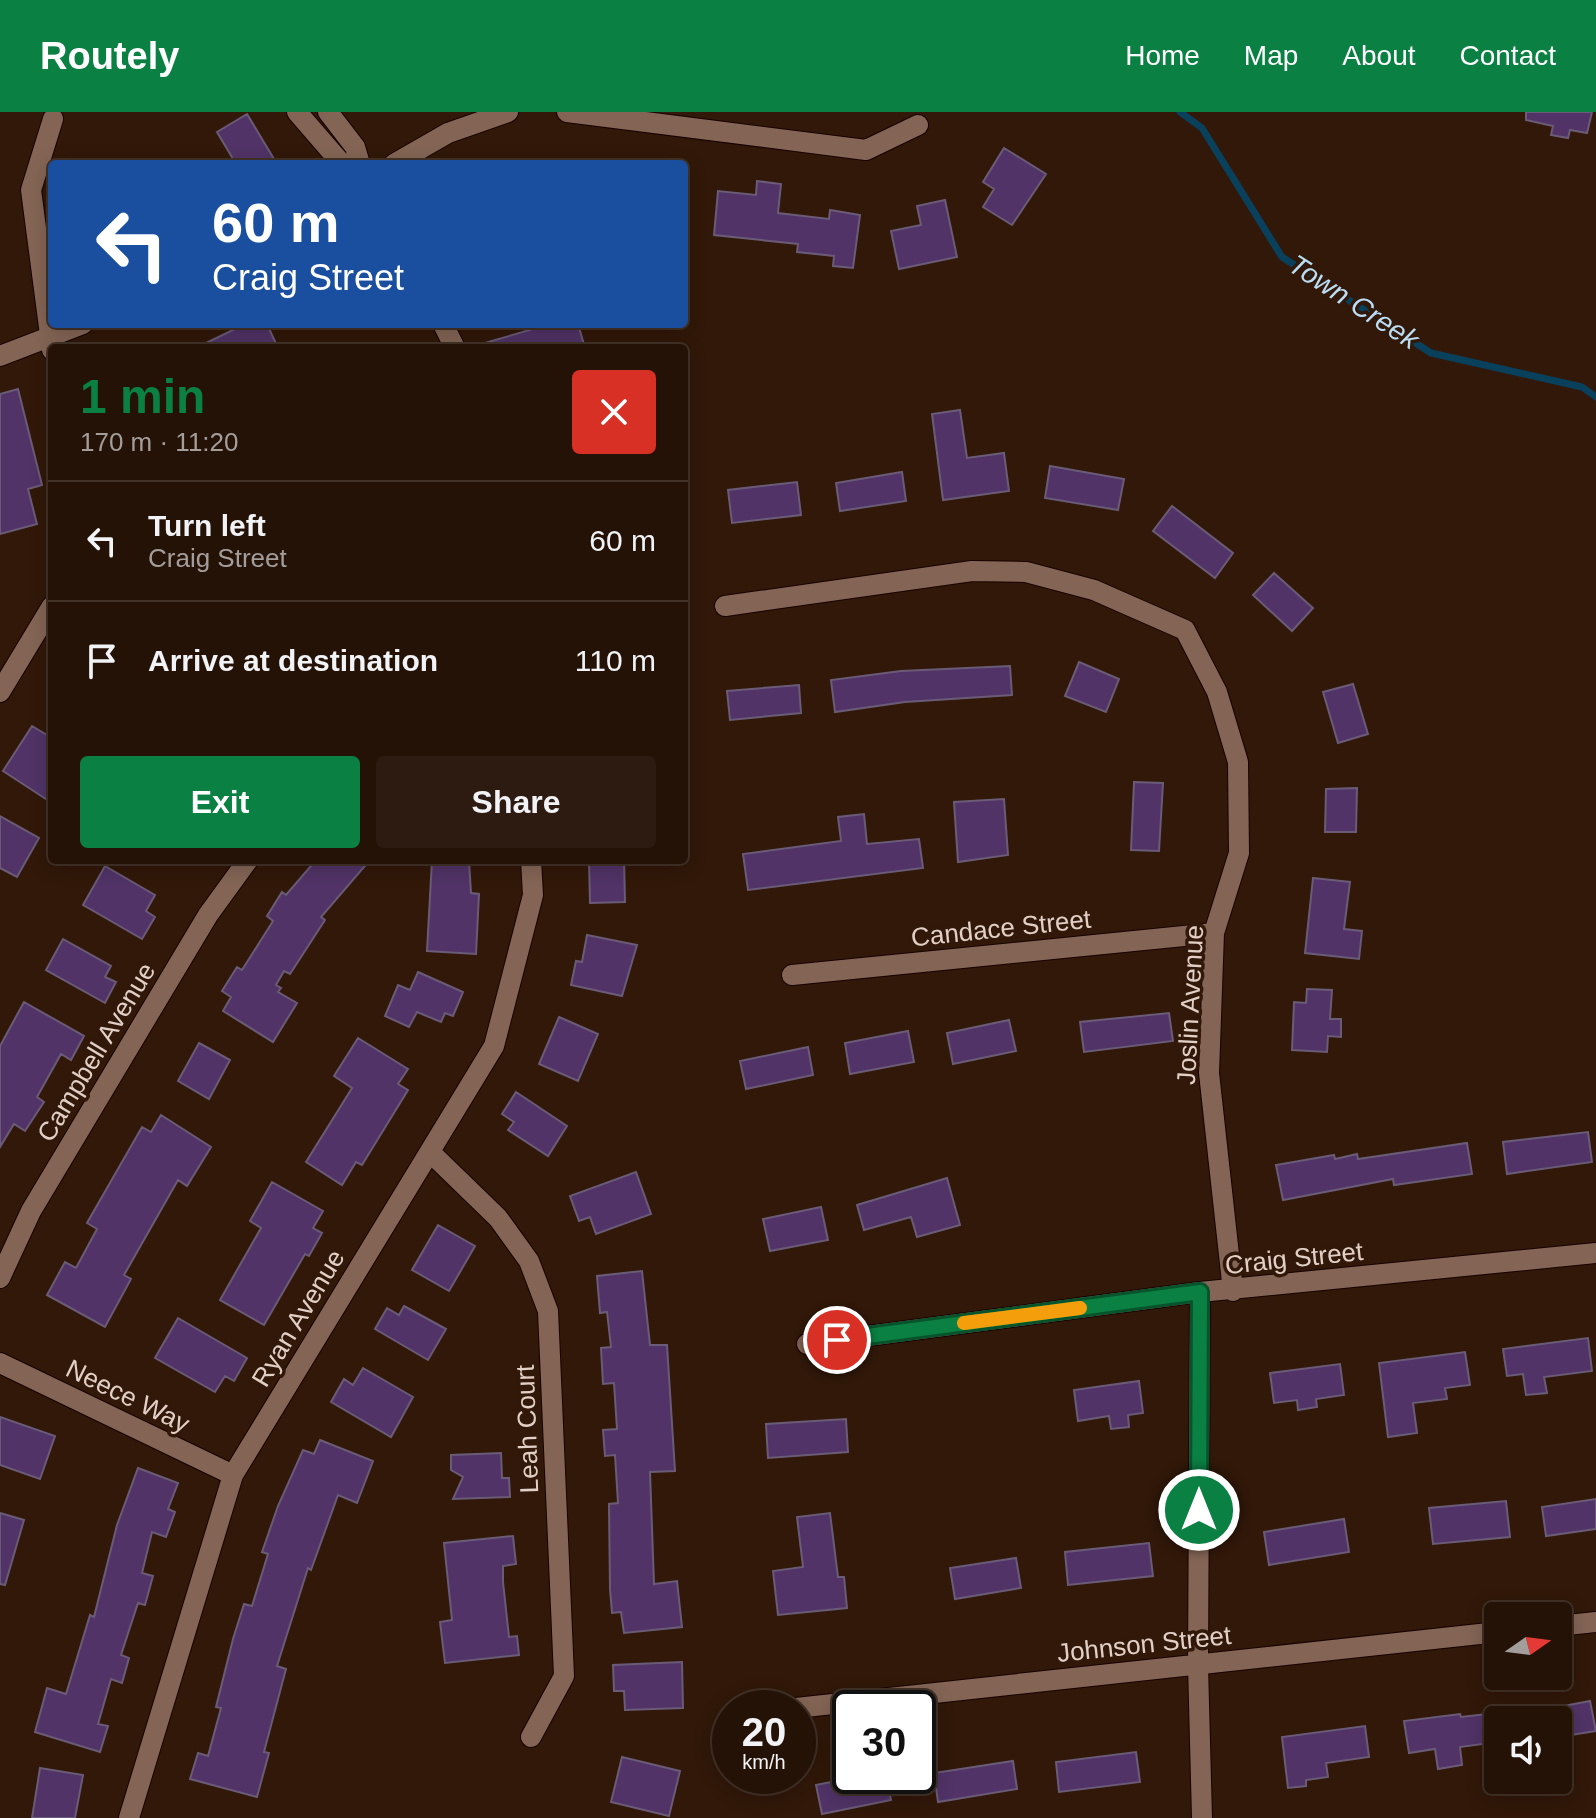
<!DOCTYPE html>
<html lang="en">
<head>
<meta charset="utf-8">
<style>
	:root { --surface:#251207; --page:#2d1b11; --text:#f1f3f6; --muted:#a39e9b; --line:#423228; --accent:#0b8043 }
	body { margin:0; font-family:Helvetica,sans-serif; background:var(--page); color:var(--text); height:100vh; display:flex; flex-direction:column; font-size:30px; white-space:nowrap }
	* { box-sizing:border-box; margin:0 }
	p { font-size:26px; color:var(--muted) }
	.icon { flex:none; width:44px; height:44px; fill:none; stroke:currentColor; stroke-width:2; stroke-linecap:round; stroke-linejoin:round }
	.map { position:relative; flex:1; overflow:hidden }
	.panel { position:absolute; left:48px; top:232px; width:640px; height:520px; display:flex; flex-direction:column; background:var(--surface); border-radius:8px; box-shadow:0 4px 20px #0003,0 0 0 2px var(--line) }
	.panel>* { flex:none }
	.banner { position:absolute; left:48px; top:48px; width:640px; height:168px; border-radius:8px; box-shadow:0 4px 20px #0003,0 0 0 2px var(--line); background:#1a4fa0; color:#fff; overflow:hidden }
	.needle { width:52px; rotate:76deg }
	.fabs { position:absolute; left:1484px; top:1490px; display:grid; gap:16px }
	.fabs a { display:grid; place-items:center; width:88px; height:88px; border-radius:8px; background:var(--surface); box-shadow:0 4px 20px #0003,0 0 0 2px var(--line); font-size:40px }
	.speed { position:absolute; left:712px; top:1578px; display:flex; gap:16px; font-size:40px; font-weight:700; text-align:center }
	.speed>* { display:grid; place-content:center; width:104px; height:104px; border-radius:50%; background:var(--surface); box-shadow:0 4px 20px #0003,0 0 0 2px var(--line); line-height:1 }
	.speed small { font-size:20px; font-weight:400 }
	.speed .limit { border:4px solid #111; border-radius:12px; background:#fff; color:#111 }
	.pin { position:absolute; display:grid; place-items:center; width:68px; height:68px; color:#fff; margin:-34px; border:4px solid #fff; border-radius:50%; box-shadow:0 2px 8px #0007 }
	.me { position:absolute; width:88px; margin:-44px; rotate:0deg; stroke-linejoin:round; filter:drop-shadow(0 0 6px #0008) }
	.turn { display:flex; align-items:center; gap:28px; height:168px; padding:0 32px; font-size:36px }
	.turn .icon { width:104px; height:104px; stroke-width:2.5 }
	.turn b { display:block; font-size:56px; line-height:68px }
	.round { display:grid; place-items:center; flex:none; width:84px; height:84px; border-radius:8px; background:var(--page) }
	.head { display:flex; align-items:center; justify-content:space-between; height:136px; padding:0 32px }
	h1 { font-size:48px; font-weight:800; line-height:60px; color:var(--accent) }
	.primary-button { display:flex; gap:16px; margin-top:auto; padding:16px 32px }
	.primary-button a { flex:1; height:92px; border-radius:8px; background:var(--accent); color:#fff; font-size:32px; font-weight:800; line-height:92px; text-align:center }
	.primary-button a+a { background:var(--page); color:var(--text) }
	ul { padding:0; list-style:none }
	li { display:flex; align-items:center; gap:24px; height:120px; padding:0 32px; border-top:2px solid var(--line) }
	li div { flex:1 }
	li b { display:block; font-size:30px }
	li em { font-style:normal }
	header { display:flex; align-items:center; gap:48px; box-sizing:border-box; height:112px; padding:0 40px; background:var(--accent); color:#fff }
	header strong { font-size:38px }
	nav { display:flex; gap:44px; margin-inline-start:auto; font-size:28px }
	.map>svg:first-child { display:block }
</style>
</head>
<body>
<header>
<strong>Routely</strong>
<nav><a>Home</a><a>Map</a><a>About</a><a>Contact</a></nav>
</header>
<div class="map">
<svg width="1596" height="1706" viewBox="0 0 1596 1706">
	<rect width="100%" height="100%" fill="#311809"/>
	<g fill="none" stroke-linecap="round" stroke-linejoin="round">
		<path stroke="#09405c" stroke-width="7" d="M 1180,0 L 1202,16 L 1282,145 L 1431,241 L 1582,275 L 1596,285"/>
	</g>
	<path fill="#513367" stroke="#6a5b77" stroke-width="2" d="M 1526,0 L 1592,0 L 1587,21 L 1570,18 L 1568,26 L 1551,23 L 1553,14 L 1526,8 Z
		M 247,2 L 277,52 L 236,52 L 217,20 Z
		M 1004,36 L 1046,62 L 1012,113 L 983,95 L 994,77 L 983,70 Z
		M 757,69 L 781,72 L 778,101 L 829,107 L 830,98 L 860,103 L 853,156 L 833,154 L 834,144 L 797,140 L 798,132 L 714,123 L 718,79 L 756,83 Z
		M 945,88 L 957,145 L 899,157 L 891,119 L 921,113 L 917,94 Z
		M 245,212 L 267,212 L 278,236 L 196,236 Z
		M 550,212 L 578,212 L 585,236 L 486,236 L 485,231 Z
		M 18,277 L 42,373 L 28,377 L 37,412 L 0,422 L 0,282 Z
		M 960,298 L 967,346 L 1004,341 L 1009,379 L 943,388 L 932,302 Z
		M 1050,354 L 1124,367 L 1118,398 L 1045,386 Z
		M 902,360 L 906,389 L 840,399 L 836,371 Z
		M 797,370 L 801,403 L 732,411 L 728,378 Z
		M 1172,394 L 1233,441 L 1215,466 L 1153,419 Z
		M 1274,461 L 1313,496 L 1292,519 L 1253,483 Z
		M 1079,550 L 1119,567 L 1106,600 L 1065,584 Z
		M 1010,554 L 1012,583 L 905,590 L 835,600 L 831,568 L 901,559 Z
		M 1353,572 L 1368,622 L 1338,631 L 1323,580 Z
		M 799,573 L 801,601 L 730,608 L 727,579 Z
		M 32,614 L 52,626 L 52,691 L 3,659 Z
		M 1134,670 L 1163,671 L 1159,739 L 1131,738 Z
		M 1357,676 L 1356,720 L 1325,720 L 1326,677 Z
		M 1004,687 L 1008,743 L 958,750 L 954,690 Z
		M 864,702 L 867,732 L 919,727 L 923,756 L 748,778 L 743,742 L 841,729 L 838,705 Z
		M 0,704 L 39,726 L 17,765 L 0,756 Z
		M 316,748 L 370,748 L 321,805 L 325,808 L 290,862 L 284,859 L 276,873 L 281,876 L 278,880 L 297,891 L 273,930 L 223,899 L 231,885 L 222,879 L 237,855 L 242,858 L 273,809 L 267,804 L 282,780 L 286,783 Z
		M 432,748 L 469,748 L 471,781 L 479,782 L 476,842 L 427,839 Z
		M 589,748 L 624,748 L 625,790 L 590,791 Z
		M 105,754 L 155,783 L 146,799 L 155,805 L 142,827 L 83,793 Z
		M 1313,766 L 1350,770 L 1344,817 L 1362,819 L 1359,847 L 1305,841 Z
		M 587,823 L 637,833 L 622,884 L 571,873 L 576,849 L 582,850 Z
		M 63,827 L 111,854 L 105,865 L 116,870 L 105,891 L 46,858 Z
		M 418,860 L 463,880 L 453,904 L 445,901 L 441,910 L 417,900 L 409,915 L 385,904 L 398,873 L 410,878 Z
		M 1307,877 L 1332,878 L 1330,907 L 1341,907 L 1341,925 L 1328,924 L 1327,940 L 1292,938 L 1294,890 L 1306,891 Z
		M 24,890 L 84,924 L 71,948 L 61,942 L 37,985 L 44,990 L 25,1019 L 14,1012 L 0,1035 L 0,934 Z
		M 1169,901 L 1173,929 L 1084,940 L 1080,910 Z
		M 559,905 L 598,922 L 578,969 L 539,952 Z
		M 1009,908 L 1016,939 L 953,952 L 947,921 Z
		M 908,919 L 914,950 L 850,962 L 845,931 Z
		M 358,926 L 408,957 L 398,972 L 408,978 L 362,1053 L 356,1050 L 342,1073 L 306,1050 L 352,976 L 334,964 Z
		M 199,931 L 230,948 L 209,987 L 178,969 Z
		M 808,935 L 813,963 L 746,977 L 740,949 Z
		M 516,980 L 567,1014 L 548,1044 L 508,1018 L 514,1010 L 502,1002 Z
		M 161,1003 L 211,1035 L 187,1074 L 178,1068 L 124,1163 L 131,1167 L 105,1215 L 47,1183 L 65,1150 L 76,1156 L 97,1117 L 87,1111 L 142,1015 L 151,1020 Z
		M 1588,1020 L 1592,1050 L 1507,1062 L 1503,1030 Z
		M 1467,1031 L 1472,1062 L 1394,1073 L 1393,1067 L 1283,1088 L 1276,1053 L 1334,1043 L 1335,1047 L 1357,1042 L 1358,1047 Z
		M 636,1060 L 651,1102 L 596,1122 L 590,1105 L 579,1109 L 570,1084 Z
		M 947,1066 L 960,1113 L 917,1125 L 911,1105 L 864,1118 L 857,1093 Z
		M 272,1070 L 323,1099 L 313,1116 L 322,1121 L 309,1144 L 305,1142 L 264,1213 L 220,1188 L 261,1116 L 250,1109 Z
		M 821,1095 L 828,1128 L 770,1139 L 763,1107 Z
		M 438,1113 L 475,1134 L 449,1179 L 412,1158 Z
		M 642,1159 L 650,1233 L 667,1233 L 675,1359 L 650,1360 L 654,1472 L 677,1469 L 682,1515 L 624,1521 L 621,1500 L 612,1501 L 610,1477 L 609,1392 L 618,1391 L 615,1343 L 605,1344 L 603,1318 L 617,1317 L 614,1271 L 603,1272 L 601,1236 L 611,1235 L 607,1200 L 600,1201 L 597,1164 Z
		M 404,1194 L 446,1217 L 428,1248 L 375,1217 L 387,1196 L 399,1203 Z
		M 178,1206 L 247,1246 L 234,1269 L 225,1264 L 215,1280 L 155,1246 Z
		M 1588,1226 L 1592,1259 L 1544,1265 L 1547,1281 L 1526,1283 L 1523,1262 L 1507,1264 L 1503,1237 Z
		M 1465,1240 L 1470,1273 L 1445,1276 L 1447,1287 L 1413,1291 L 1417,1321 L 1388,1325 L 1379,1251 Z
		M 1340,1252 L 1344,1283 L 1316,1287 L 1317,1295 L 1298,1298 L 1297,1288 L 1274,1291 L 1270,1261 Z
		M 363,1256 L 413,1285 L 391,1325 L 331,1290 L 344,1267 L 353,1273 Z
		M 1139,1269 L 1143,1301 L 1128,1303 L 1129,1315 L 1111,1317 L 1109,1304 L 1078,1309 L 1074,1278 Z
		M 0,1305 L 55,1324 L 40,1367 L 0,1353 Z
		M 846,1307 L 848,1340 L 768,1346 L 766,1312 Z
		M 320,1328 L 373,1349 L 357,1391 L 338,1383 L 311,1458 L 308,1456 L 277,1554 L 286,1557 L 264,1640 L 269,1641 L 257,1685 L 190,1667 L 198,1641 L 208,1644 L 221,1596 L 216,1595 L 233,1527 L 244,1492 L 252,1494 L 268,1442 L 262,1440 L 278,1394 L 303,1338 L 314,1342 Z
		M 501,1341 L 502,1366 L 509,1366 L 510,1385 L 453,1387 L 463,1365 L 451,1358 L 451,1343 Z
		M 138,1356 L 178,1371 L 168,1397 L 175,1400 L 166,1425 L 152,1420 L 142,1461 L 153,1464 L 145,1493 L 138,1491 L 121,1543 L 129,1546 L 122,1571 L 111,1567 L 98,1612 L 108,1614 L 100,1640 L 35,1620 L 47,1576 L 66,1582 L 90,1503 L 94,1505 L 117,1413 Z
		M 1596,1387 L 1596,1417 L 1546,1424 L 1542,1395 Z
		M 1506,1389 L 1510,1425 L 1433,1432 L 1429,1396 Z
		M 0,1401 L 24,1408 L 5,1473 L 0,1472 Z
		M 830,1401 L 838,1465 L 844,1465 L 847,1496 L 778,1503 L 773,1459 L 803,1455 L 797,1405 Z
		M 1344,1407 L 1349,1440 L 1269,1453 L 1264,1420 Z
		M 513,1424 L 516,1452 L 503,1454 L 503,1470 L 509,1525 L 517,1524 L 519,1543 L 445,1551 L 440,1510 L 452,1508 L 444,1431 Z
		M 1149,1431 L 1153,1464 L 1068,1473 L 1065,1440 Z
		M 1016,1446 L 1021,1476 L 955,1487 L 950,1456 Z
		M 682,1550 L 683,1596 L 625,1598 L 624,1579 L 614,1579 L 613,1553 Z
		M 1590,1589 L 1596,1619 L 1558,1625 L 1558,1595 Z
		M 1460,1602 L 1461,1605 L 1486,1602 L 1490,1631 L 1460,1635 L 1462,1653 L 1438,1657 L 1435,1637 L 1409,1641 L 1404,1609 Z
		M 1365,1614 L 1369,1645 L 1326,1651 L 1328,1665 L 1306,1668 L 1306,1674 L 1288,1676 L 1282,1625 Z
		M 1136,1640 L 1140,1670 L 1059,1680 L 1056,1650 Z
		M 622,1645 L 680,1659 L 669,1704 L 611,1690 Z
		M 1013,1649 L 1017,1677 L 938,1690 L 934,1661 Z
		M 40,1656 L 83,1663 L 75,1706 L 32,1706 Z
		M 861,1664 L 886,1664 L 891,1688 L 822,1702 L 816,1673 Z"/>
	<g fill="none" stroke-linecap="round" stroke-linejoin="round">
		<defs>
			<path id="minor" d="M 297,0 L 342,52
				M 328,0 L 355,35 L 360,52
				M 567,0 L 866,38 L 918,13
				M 394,52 L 448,21 L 508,0
				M 443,212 L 455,236
				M 52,238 L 31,78 L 53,7
				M 0,244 L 83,212
				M 725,494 L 972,459 L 1026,460 L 1094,478 L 1185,518 L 1217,580 L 1238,650 L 1239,741 L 1214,821 L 1209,961 L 1233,1179
				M 0,580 L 52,494
				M 792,863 L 1214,821
				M 430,1040 L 498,1106 L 529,1149 L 548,1199 L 564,1564 L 531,1625
				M 0,1166 L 31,1099 L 208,803 L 248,748
				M 1200,1180 L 1198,1553 L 1202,1706
				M 807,1232 L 1200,1180 L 1596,1141
				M 0,1251 L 233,1363
				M 1558,1514 L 1596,1510
				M 796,1596 L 1498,1520
				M 129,1706 L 233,1363 L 494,934 L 533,783 L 531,748"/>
		</defs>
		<use href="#minor" stroke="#170300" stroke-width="22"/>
		<use href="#minor" stroke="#846555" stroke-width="20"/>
	</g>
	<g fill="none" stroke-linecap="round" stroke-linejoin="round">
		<defs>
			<path id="route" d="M 837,1228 L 1200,1180 L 1199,1398"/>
		</defs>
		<use href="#route" stroke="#07532c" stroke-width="20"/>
		<use href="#route" stroke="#0b8043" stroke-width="14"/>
		<path stroke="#f59e0b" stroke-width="14" d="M 964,1211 L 1080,1196"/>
	</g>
	<g text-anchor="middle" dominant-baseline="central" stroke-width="7" stroke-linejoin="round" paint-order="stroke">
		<g font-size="26" fill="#e2d0c7" stroke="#311809">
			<text transform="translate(1001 816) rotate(-6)">Candace Street</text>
			<text transform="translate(1190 893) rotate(-87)">Joslin Avenue</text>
			<text transform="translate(96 940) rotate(-59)">Campbell Avenue</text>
			<text transform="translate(1294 1146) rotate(-6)">Craig Street</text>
			<text transform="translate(298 1206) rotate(-59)">Ryan Avenue</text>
			<text transform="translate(128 1284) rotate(26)">Neece Way</text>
			<text transform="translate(527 1317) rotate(-92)">Leah Court</text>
			<text transform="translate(1144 1532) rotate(-6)">Johnson Street</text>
		</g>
		<g font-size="28" font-style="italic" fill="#bcdef5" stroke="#311809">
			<text transform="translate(1354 190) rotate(33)">Town Creek</text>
		</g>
	</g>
</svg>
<div class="fabs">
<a><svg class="needle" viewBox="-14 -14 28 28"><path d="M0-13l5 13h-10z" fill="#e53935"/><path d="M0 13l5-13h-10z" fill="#a39e9b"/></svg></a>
<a><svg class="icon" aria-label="sound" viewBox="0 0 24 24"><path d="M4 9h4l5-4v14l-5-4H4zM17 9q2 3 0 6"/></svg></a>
</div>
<div class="speed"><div>20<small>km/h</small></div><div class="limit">30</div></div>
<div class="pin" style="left:837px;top:1228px;background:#d93025"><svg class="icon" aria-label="arrive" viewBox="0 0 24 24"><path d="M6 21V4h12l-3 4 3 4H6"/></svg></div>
<svg class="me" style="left:1199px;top:1398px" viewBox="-20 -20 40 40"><circle r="17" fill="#0b8043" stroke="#fff" stroke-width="3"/><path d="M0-11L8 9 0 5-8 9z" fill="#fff"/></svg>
<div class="banner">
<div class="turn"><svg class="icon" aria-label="left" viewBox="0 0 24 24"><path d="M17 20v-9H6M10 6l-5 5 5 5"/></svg><div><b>60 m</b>Craig Street</div></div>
</div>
<section class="panel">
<div class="head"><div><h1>1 min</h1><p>170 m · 11:20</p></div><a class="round" style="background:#d93025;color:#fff"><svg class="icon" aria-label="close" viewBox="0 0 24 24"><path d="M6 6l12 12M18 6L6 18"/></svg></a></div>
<ul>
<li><svg class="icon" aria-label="left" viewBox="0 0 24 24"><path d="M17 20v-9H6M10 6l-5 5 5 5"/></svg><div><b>Turn left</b><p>Craig Street</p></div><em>60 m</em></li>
<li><svg class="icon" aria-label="arrive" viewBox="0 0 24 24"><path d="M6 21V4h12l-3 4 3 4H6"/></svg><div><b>Arrive at destination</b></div><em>110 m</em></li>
</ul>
<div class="primary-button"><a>Exit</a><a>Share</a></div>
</section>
</div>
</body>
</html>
